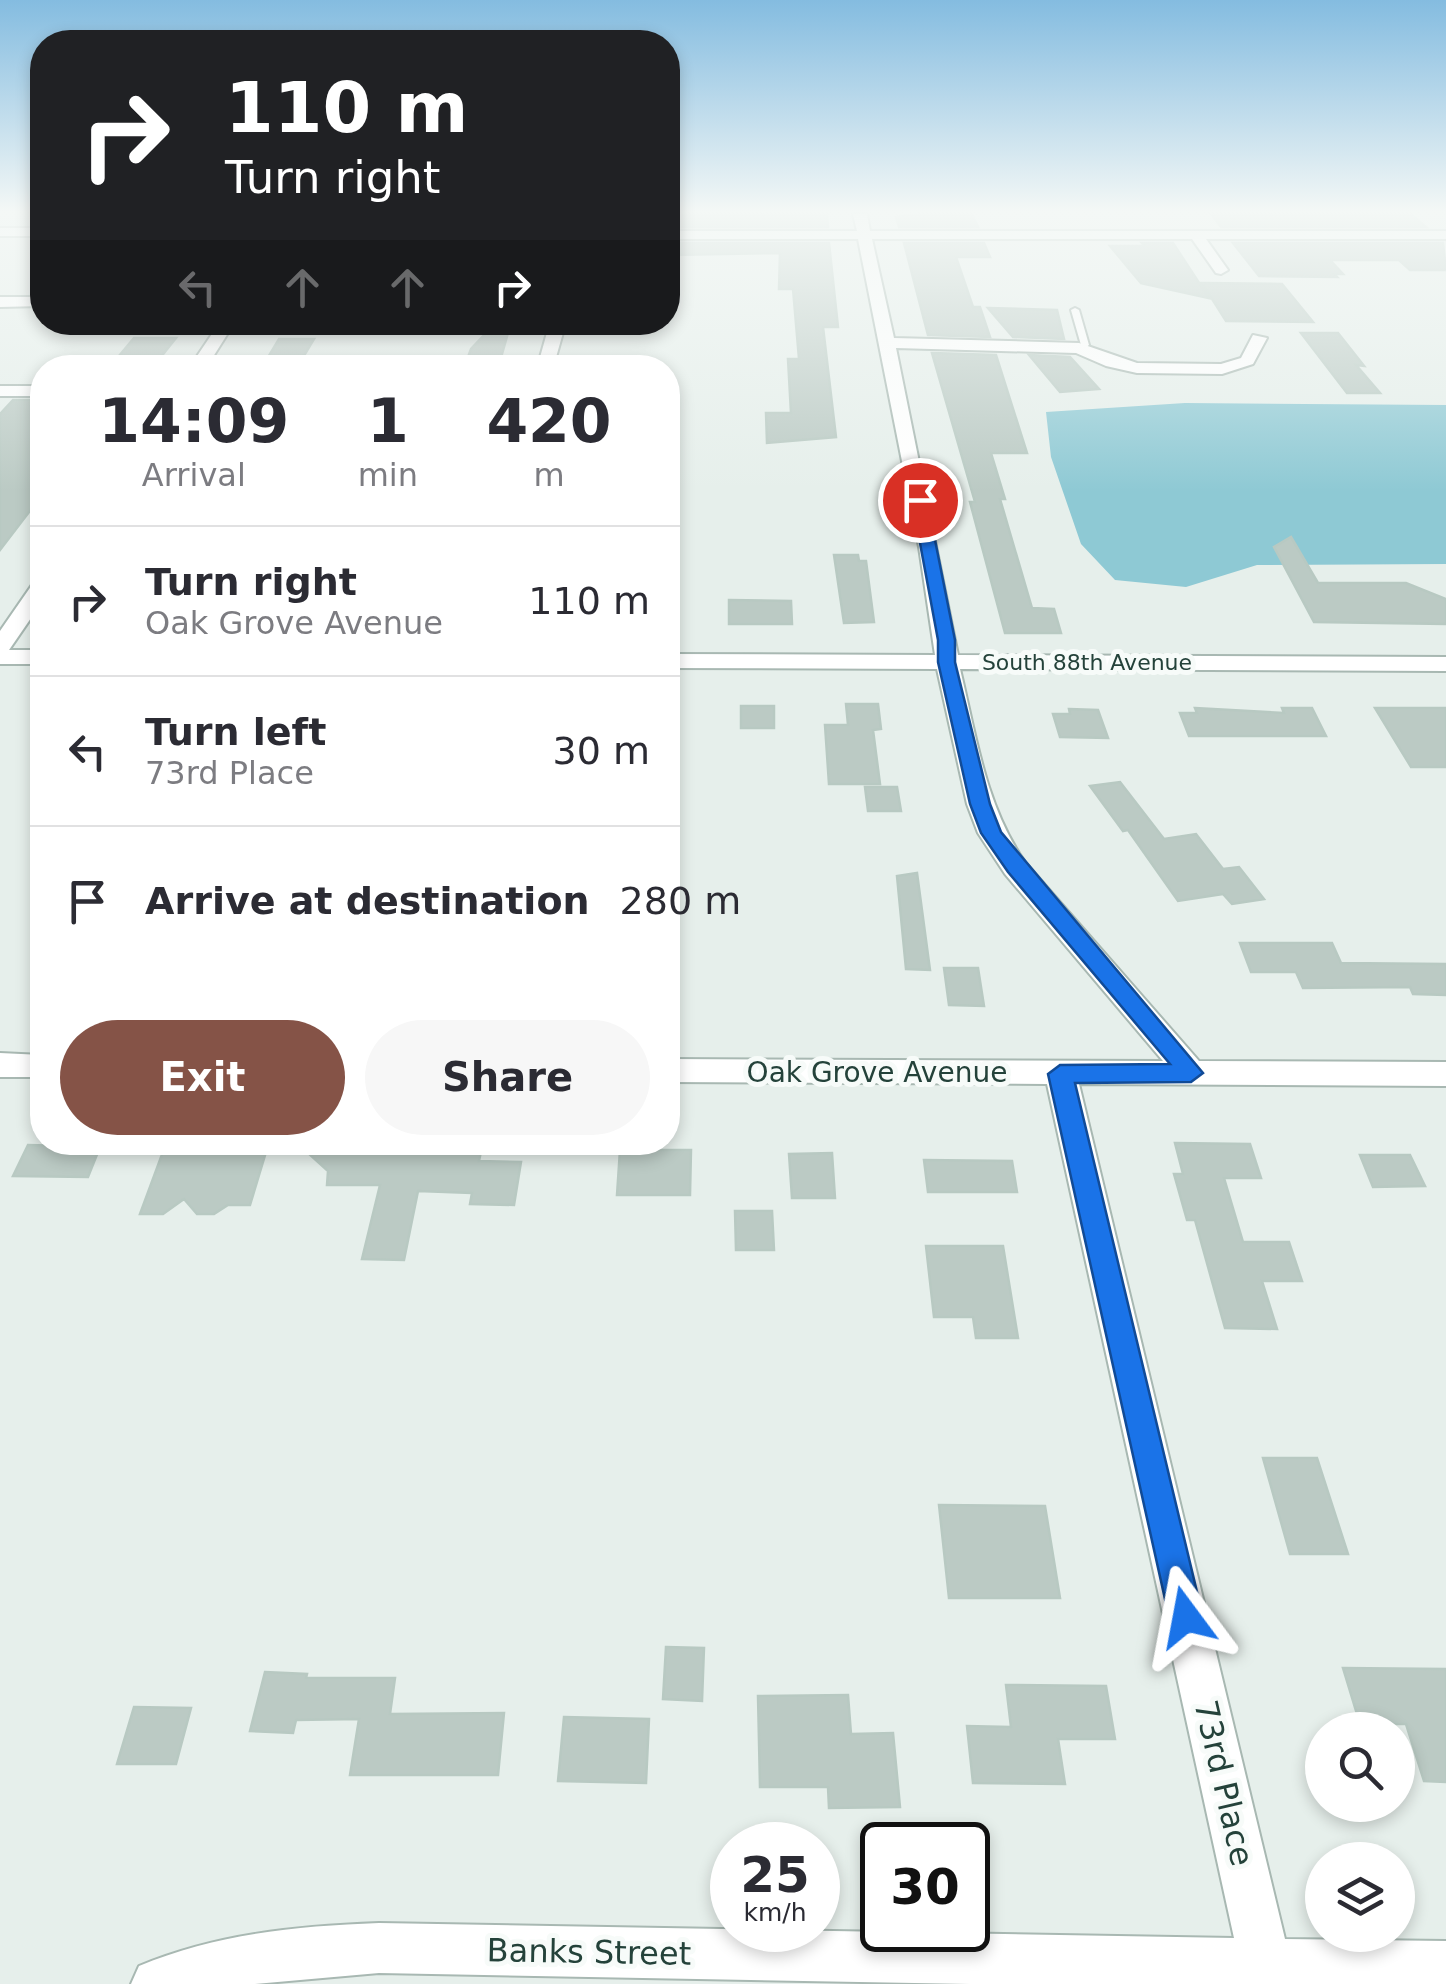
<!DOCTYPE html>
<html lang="en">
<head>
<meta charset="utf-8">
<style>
	:root { --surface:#fff; --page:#f7f7f7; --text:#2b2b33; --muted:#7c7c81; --line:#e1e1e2; --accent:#855347 }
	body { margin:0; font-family:"DejaVu Sans",sans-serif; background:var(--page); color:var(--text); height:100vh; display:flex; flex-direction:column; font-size:38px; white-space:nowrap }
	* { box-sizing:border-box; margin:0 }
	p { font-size:32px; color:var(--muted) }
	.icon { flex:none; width:55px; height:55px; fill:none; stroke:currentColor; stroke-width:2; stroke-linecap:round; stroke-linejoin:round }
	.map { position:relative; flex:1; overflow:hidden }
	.sheet { position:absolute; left:30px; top:355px; width:650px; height:800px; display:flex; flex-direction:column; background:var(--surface); border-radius:40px; box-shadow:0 5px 15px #0003 }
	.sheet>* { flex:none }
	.hud { position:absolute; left:30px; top:30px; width:650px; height:305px; border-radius:40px; box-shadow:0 5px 15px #0003; background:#202124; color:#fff; overflow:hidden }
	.fabs { position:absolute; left:1305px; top:1712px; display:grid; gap:20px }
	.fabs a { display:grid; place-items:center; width:110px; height:110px; border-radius:50%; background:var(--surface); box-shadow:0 5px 15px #0003; font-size:50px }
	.speed { position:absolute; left:710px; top:1822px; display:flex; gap:20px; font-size:50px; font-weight:700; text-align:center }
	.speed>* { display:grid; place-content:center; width:130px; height:130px; border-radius:50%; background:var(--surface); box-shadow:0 5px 15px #0003; line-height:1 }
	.speed small { font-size:25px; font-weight:400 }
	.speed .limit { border:5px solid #111; border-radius:15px; background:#fff; color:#111 }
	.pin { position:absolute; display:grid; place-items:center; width:85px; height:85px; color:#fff; margin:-42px; border:5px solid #fff; border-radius:50%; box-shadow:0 2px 10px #0007 }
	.me { position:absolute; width:110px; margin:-55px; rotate:347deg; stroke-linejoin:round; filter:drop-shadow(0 0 8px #0008) }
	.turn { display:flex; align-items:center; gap:35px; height:210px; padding:0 30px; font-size:45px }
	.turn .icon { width:130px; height:130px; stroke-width:2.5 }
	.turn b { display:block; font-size:70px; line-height:85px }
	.lanes { display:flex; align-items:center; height:95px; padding:0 30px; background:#0003; justify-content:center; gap:50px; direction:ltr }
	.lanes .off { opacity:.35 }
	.eta { display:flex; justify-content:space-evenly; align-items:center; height:170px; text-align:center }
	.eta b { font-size:60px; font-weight:800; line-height:70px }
	.primary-button { display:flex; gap:20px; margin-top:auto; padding:20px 30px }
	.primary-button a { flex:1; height:115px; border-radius:60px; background:var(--accent); color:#fff; font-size:40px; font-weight:800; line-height:115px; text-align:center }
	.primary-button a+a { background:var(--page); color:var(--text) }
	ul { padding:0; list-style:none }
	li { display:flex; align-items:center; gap:30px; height:150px; padding:0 30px; border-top:2px solid var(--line) }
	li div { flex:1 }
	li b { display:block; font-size:38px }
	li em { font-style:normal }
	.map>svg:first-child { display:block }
</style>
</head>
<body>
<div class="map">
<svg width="1446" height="1984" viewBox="0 0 1446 1984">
	<rect width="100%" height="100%" fill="#e6efeb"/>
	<path fill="#8ec9d4" d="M 1185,403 L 1446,405 L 1446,564 L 1257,565 L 1186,587 L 1115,580 L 1081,544 L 1051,457 L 1046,412 Z"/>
	<path fill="#bbcac4" stroke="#b8c9c2" stroke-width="2.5" d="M 687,214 L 827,214 L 828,227 L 679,227 L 681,216 Z
		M 920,214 L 972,214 L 978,227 L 899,227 L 896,217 Z
		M 1211,214 L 1411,214 L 1426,227 L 1221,227 Z
		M 676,243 L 829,243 L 838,327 L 823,327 L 836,437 L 767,443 L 766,413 L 791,413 L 788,359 L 799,359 L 793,289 L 779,289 L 780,253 L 674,255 Z
		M 904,243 L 984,243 L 990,257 L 956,257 L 973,307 L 980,307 L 990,337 L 928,335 Z
		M 1142,243 L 1173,243 L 1209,298 L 1141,283 L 1110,246 L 1145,246 Z
		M 1233,243 L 1443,243 L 1446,270 L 1410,270 L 1399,260 L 1330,260 L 1343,274 L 1334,274 L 1337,277 L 1259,276 Z
		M 1202,283 L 1282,284 L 1313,322 L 1226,321 Z
		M 988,308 L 1057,310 L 1064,339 L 1013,337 Z
		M 487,332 L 508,333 L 498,368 L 464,368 L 471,349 Z
		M 1301,333 L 1338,333 L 1364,366 L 1356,365 L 1380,393 L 1347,393 Z
		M 134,338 L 176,338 L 152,368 L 109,368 Z
		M 279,339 L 314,339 L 299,364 L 264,364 Z
		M 932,353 L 996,355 L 1027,453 L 991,453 L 1005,499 L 1000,499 L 1032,608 L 1054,609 L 1061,633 L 1005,633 L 970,502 L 975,502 Z
		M 1029,355 L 1070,357 L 1099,389 L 1060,392 Z
		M 13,400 L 42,400 L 42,495 L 0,550 L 0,414 Z
		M 1291,537 L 1318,583 L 1406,583 L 1446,599 L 1446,624 L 1314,622 L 1274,547 Z
		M 834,555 L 858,555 L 859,561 L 866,561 L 874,622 L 844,623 Z
		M 729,600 L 791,601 L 792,624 L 729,624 Z
		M 846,704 L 878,704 L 881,729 L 873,730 L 880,784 L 829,784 L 825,725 L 848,725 Z
		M 741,706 L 774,706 L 774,728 L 741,728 Z
		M 1195,708 L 1284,713 L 1282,708 L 1312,708 L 1326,736 L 1189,736 L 1180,713 L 1197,713 Z
		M 1375,708 L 1446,708 L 1446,767 L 1411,767 Z
		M 1069,709 L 1098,710 L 1108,738 L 1060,737 L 1053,714 L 1070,714 Z
		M 1120,782 L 1164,839 L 1196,834 L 1223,869 L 1239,867 L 1264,899 L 1232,904 L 1223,894 L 1178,901 L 1128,830 L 1123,831 L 1090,786 Z
		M 865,787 L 897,787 L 901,811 L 868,811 Z
		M 917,873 L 930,970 L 906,969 L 897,876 Z
		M 1240,943 L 1332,943 L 1341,963 L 1446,964 L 1446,995 L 1413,994 L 1410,987 L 1303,988 L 1296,972 L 1251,972 Z
		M 944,968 L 978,968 L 984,1006 L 949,1005 Z
		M 71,1142 L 102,1142 L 88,1177 L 13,1176 L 28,1145 L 70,1146 Z
		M 214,1142 L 269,1142 L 250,1205 L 228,1205 L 214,1214 L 197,1214 L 184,1199 L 163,1214 L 140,1214 L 164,1149 L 211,1150 Z
		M 296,1142 L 483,1142 L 479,1161 L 521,1162 L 514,1205 L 470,1204 L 472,1193 L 418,1191 L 404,1260 L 362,1259 L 380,1185 L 327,1185 L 328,1171 Z
		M 1175,1143 L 1250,1144 L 1261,1178 L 1224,1178 L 1243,1242 L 1289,1242 L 1302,1281 L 1262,1281 L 1277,1329 L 1225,1328 L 1195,1220 L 1187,1220 L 1174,1174 L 1183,1174 Z
		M 620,1150 L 691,1150 L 690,1195 L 617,1195 Z
		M 832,1153 L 835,1198 L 792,1198 L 789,1154 Z
		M 1360,1155 L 1410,1155 L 1425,1186 L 1373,1187 Z
		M 924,1160 L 1012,1161 L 1017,1192 L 928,1192 Z
		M 735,1211 L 772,1211 L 774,1250 L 736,1250 Z
		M 926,1246 L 1003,1246 L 1018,1338 L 976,1338 L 973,1317 L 934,1317 Z
		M 1263,1458 L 1317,1458 L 1348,1554 L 1290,1554 Z
		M 939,1505 L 1045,1506 L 1060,1598 L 949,1598 Z
		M 666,1647 L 704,1648 L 702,1701 L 663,1699 Z
		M 1343,1668 L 1446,1669 L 1446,1782 L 1424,1781 L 1406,1724 L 1360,1724 Z
		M 265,1672 L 307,1674 L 306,1678 L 395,1678 L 390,1714 L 504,1713 L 498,1775 L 350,1775 L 359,1719 L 296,1720 L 293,1733 L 250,1731 Z
		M 1006,1685 L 1106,1686 L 1115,1739 L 1058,1739 L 1065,1784 L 973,1783 L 967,1726 L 1011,1727 Z
		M 848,1695 L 851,1734 L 893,1733 L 900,1807 L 829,1808 L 828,1787 L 760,1787 L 758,1696 Z
		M 134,1707 L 191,1708 L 176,1764 L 117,1764 Z
		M 564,1717 L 649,1719 L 646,1783 L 558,1781 Z"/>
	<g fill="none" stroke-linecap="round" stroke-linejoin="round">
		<defs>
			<path id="lane" d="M 1075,308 L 1079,310 L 1089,345 L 1082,350 L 1078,348 L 1081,345 L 1071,310 Z"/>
			<path id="street" d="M 853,214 L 867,214 L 870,231 L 1446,231 L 1446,239 L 1206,239 L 1228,270 L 1221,274 L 1216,273 L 1192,239 L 872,239 L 894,338 L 1079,343 L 1137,363 L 1221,364 L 1241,358 L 1253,335 L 1267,338 L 1253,364 L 1222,374 L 1137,373 L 1106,366 L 1076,353 L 896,348 L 958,655 L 1446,657 L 1446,671 L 960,669 C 976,735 985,805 1025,862 L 1199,1061 L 1446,1062 L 1446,1086 L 1079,1084 L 1285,1939 L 1446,1941 L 1446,1984 L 970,1984 L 379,1973 L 255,1984 L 131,1984 L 139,1966 C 216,1934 296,1926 379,1923 L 1234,1938 L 1047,1084 L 668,1082 L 668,1059 L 1163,1061 L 1005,874 L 978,833 L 967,804 L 937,669 L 668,668 L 668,654 L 935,655 L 919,547 L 858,239 L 668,239 L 668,231 L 857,231 Z
				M 0,228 L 42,228 L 42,236 L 0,236 Z
				M 0,297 L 42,297 L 42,306 L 0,307 Z
				M 220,322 L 235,322 L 206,368 L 189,368 Z
				M 550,322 L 566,322 L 553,368 L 537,368 Z
				M 0,386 L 42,386 L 42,396 L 0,396 Z
				M 42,581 L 42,602 L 9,650 L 42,650 L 42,664 L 0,664 L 0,631 L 34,582 Z
				M 0,1053 L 42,1055 L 42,1077 L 0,1077 Z"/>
		</defs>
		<use href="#lane" stroke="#a8b8b2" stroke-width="4"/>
		<use href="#street" stroke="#a8b8b2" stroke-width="4"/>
		<use href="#lane" fill="#fff" fill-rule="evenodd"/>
		<use href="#street" fill="#fff" fill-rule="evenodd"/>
	</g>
	<linearGradient id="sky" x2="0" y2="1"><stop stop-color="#84bce0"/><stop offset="0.43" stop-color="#f4f8f6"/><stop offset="1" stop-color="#f4f8f6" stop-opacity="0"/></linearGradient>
	<rect width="1446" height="492" fill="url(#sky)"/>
	<path fill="#1a73e8" stroke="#114b97" stroke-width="2.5" d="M 920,496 L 927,500 L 955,640 L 955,662 L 990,804 L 1001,832 L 1203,1073 L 1191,1082 L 1075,1083 L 1203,1617 L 1198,1629 L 1186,1634 L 1174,1629 L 1169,1617 L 1048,1074 L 1060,1065 L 1170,1064 L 1008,872 L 981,833 L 970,804 L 938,662 L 938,640 L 912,500 Z"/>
	<g text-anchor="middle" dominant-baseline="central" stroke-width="10" stroke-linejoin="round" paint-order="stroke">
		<g font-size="22" fill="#24423a" stroke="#f7fbf9">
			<text x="1087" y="662">South 88th Avenue</text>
		</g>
		<g font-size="28" fill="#24423a" stroke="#f7fbf9">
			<text x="877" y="1072">Oak Grove Avenue</text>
		</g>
		<g font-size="32" fill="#24423a" stroke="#f7fbf9">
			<text transform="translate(1224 1783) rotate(77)">73rd Place</text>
			<text transform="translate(589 1952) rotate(1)">Banks Street</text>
		</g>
	</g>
</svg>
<div class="fabs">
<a><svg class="icon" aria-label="search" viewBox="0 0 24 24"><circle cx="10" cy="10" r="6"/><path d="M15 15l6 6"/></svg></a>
<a><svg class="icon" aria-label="layers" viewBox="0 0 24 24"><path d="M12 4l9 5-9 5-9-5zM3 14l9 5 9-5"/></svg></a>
</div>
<div class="speed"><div>25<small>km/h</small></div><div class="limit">30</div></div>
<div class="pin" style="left:920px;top:500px;background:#d93025"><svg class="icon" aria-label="arrive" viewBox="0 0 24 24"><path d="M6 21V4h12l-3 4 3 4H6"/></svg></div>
<svg class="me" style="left:1186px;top:1617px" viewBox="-20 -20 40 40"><path d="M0-17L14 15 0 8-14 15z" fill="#1a73e8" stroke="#fff" stroke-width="4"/></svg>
<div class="hud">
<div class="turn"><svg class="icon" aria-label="right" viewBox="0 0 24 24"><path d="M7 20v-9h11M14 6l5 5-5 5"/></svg><div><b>110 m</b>Turn right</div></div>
<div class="lanes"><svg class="icon off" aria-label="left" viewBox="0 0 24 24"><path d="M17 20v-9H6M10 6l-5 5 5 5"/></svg><svg class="icon off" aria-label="ahead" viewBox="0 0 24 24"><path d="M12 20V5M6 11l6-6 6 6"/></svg><svg class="icon off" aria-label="ahead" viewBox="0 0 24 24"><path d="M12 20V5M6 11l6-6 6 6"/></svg><svg class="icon" aria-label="right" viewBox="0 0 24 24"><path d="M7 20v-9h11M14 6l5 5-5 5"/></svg></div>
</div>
<section class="sheet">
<div class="eta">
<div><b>14:09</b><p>Arrival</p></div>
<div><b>1</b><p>min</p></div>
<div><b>420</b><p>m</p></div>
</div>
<ul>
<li><svg class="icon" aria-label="right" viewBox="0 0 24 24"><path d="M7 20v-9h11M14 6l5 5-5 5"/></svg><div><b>Turn right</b><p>Oak Grove Avenue</p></div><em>110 m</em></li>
<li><svg class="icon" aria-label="left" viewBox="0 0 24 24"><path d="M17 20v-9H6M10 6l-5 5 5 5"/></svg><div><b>Turn left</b><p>73rd Place</p></div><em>30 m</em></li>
<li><svg class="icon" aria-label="arrive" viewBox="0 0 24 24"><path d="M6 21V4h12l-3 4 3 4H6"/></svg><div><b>Arrive at destination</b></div><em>280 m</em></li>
</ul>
<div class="primary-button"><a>Exit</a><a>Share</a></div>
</section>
</div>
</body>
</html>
